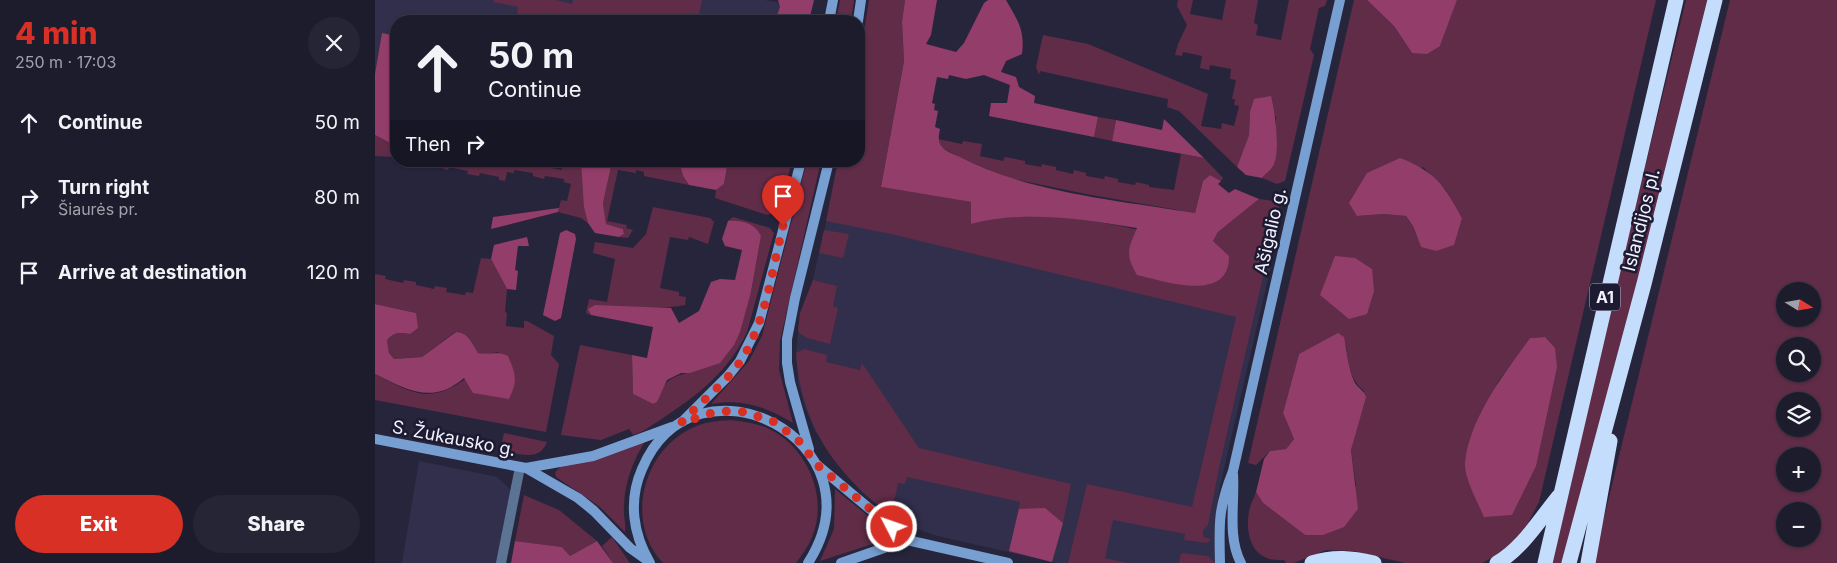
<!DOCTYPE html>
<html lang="en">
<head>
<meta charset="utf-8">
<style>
	:root { --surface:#1d1c2d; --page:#252535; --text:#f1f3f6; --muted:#a0a1aa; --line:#3b3a49; --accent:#d93025 }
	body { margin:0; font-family:Inter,sans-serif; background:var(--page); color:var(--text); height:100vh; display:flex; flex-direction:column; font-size:19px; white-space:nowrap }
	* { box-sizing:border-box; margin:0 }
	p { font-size:16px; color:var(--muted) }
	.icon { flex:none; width:28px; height:28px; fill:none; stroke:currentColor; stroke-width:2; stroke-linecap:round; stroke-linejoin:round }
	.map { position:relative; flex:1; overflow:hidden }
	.sheet { display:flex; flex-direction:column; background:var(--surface); width:375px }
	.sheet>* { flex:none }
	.guide { position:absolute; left:15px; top:15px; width:475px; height:152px; border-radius:20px; box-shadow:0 1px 4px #0004,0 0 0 1px var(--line); background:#1d1c2d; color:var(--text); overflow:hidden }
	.needle { width:32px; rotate:101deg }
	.buttons { position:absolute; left:1401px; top:282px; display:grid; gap:10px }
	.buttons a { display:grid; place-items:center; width:45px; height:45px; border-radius:50%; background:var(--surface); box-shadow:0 1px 4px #0004,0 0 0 1px var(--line); font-size:25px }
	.pin { position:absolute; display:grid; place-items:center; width:42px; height:42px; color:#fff; margin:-51px -21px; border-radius:50% 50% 50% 0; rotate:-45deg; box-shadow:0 0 5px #0007 }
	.pin .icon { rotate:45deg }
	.me { position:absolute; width:55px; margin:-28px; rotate:311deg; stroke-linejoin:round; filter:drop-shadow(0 0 4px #0008) }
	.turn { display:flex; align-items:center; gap:18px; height:105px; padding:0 15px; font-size:22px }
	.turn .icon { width:65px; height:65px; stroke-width:2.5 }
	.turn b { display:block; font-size:35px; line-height:42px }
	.then { display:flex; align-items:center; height:48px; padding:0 15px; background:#0003; gap:10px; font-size:19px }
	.round { display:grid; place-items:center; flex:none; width:52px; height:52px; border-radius:26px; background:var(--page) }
	.headline { display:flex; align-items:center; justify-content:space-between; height:85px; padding:0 15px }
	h1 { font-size:30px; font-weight:800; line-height:38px; color:var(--accent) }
	.action { display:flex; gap:10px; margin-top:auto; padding:10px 15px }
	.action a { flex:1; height:58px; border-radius:30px; background:var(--accent); color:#fff; font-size:20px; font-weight:800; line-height:58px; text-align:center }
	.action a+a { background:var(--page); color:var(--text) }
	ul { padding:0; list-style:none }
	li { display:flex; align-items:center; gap:15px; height:75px; padding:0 15px }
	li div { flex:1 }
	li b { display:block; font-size:19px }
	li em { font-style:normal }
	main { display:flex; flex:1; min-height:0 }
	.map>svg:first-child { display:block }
</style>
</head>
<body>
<main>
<section class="sheet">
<div class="headline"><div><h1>4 min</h1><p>250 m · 17:03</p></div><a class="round"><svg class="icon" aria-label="close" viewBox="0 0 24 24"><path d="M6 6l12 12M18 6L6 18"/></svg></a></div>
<ul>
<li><svg class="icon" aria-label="ahead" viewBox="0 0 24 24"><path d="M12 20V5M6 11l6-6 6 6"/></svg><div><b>Continue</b></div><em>50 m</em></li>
<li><svg class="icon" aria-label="right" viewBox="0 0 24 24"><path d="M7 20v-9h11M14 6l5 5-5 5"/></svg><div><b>Turn right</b><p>Šiaurės pr.</p></div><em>80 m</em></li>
<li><svg class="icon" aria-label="arrive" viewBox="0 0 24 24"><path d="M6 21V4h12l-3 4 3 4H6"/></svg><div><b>Arrive at destination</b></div><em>120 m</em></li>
</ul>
<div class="action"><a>Exit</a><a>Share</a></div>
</section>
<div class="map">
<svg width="1462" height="563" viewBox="0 0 1462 563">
	<rect width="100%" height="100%" fill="#27253c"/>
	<path fill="#312f4c" d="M 0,0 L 390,0 L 421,6 L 417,21 L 21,21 L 21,105 L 0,101 Z
		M 489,188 L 853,243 L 899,253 L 845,486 L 840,519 L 840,563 L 681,563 L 563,536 L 539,528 L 512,512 L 486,492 L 440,431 L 430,407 L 423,382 L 421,353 L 425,313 L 437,283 L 454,210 Z
		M 44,461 L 122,477 L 133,487 L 136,492 L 121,563 L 27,563 Z"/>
	<path fill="#612c47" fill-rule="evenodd" d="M 119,0 L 181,0 L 197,4 L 198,0 L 327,0 L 323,21 L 141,21 L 143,7 L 119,2 Z
		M 465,0 L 479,0 L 476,21 L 461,21 Z
		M 494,0 L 530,0 L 527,22 L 529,61 L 506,187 L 596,202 L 596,224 C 682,202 772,231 854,256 L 838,241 L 843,232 L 884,199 L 898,201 L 904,207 L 844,468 L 833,525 L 828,530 L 828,537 L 836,539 L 832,543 L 809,540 L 810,534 L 738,520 L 730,558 L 752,563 L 693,563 L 712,484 L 817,507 L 861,317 L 516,234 L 451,221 L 463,161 L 484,161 L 484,64 Z
		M 803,0 L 818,0 L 815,14 L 847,20 L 851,0 L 883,0 L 879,23 L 883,25 L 881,35 L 906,40 L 914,0 L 952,0 L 950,6 L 944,8 L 935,49 L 939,55 L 910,181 L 902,184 L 887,178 C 908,156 900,144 901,116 L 875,112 L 874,135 L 862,167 L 804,111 L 792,107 L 793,99 L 665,71 L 664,75 L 661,67 L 668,35 L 713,44 L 833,94 L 826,126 L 846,129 L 847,123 L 859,126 L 864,106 L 859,105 L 860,99 L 857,99 L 861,80 L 855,79 L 856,69 L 835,65 L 834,70 L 825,68 L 827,56 L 808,52 L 807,56 L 800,55 L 803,44 L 812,25 L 802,6 Z
		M 979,0 L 992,0 L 1019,26 L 1037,53 L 1065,46 L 1082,0 L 1281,0 L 1164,502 L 1152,525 L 1133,549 L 1107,563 L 1030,563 L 979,551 L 951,550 L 919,563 L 911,563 L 909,560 C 876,563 870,533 874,511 C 875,505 879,498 881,492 L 888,503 L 930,535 L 981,486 L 976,450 L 989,391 C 975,380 973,362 971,345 L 924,354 L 908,413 L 919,439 L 911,449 L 895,451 L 881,465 L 873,463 ZM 1048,167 L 1071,190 L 1087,218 L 1046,247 L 1038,226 L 1031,216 L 1009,214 L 982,216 ZM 1170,337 L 1120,386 L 1155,338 Z
		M 1311,0 L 1332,0 L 1194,563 L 1173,563 Z
		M 1355,0 L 1462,0 L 1462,563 L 1218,563 ZM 1410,291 L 1438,291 L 1438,319 L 1410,319 ZM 1410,346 L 1438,346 L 1438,374 L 1410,374 ZM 1410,401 L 1438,401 L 1438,429 L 1410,429 ZM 1410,456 L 1438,456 L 1438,484 L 1410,484 ZM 1410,511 L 1438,511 L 1438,539 L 1410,539 Z
		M 723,117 L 741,120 L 737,141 L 719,137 Z
		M 0,135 L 21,146 L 21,157 L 0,156 Z
		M 563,139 L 587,144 L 588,141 L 607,144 L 605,156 L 628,161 L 630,157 L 650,161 L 650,164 L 666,167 L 667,164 L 681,167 L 681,170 L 698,174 L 699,170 L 711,173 L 711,176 L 729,179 L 730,176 L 743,179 L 743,182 L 760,185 L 761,182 L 774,185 L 774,187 L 799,190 L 806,154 L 829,158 L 848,178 L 846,181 L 835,175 L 828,181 L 820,213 L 711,194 L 634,178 L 595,162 L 567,148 Z
		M 44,161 L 140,161 L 187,170 L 185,161 L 206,161 L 213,223 L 206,218 L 183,212 L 186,200 L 192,201 L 196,184 L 189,182 L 189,179 L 170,176 L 169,179 L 158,176 L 158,173 L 139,170 L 139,173 L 132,172 L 130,181 L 124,180 L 124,177 L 105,173 L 104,176 L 92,174 L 93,171 L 74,167 L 73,170 Z
		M 284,161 L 304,161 L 308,176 L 314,185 L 269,176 L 269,172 L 261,170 L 261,173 L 243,170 L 232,221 L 252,225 L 251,228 L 258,230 L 253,238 L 244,237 L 249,234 L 248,229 L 231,224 L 228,203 L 237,162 L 281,166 Z
		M 353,161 L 417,161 L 404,212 L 392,215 L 340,198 L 341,190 L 349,184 Z
		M 432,161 L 446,161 L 405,341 L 404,370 L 418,423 C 391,407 368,398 336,404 L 374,361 L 387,336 Z
		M 278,207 L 335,218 L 339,222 L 333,244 L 314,237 L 313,240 L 295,237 L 285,288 L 304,292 L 304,296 L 311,297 L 310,305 C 280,311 245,305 213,309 L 216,315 L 211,313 L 214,299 L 232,302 L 240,259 L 218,253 L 220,242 L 258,248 L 271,234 Z
		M 358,217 L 395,228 L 399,233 L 372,332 C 351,378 310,404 268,431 L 258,435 L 254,429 L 226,440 L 186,435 L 205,345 L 257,355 L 258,394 L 278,404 L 282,402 C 291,372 303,378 327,368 L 376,292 L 386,236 L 361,221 L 353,221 Z
		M 449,230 L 474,234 L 468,258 L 444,253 Z
		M 106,258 L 116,259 L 132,289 L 130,312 L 132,313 L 131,326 L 149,328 L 149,321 L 152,321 L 179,336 L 176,355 L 184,364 L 171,432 L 0,400 L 0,374 C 13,381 29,390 43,393 C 74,400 102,369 124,352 L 112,354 L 103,353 C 97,343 93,331 80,332 L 47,357 L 19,359 L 14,353 L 12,340 C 19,332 25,332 35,334 L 41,313 L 0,304 L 0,274 L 11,276 L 10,279 L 28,283 L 29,280 L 41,282 L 41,285 L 59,289 L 60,286 L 72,288 L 71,292 L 90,295 L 91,292 L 98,293 Z
		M 438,280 L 462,286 L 458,306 L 463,308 L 455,344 L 432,338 L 423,332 L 425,313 Z
		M 429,349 L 452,355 L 451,362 L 485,370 L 487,363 L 544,448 L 696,484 L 688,523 L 677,562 L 634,551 L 645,502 L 532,477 L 530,484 L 523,483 L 520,498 L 512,512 C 457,470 426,423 421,353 Z
		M 356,420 C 369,422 382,423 394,429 C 432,447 454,497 437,537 C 433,547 427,555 421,563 L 288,563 C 250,523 267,453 315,429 C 328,422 342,421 356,420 Z
		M 129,433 L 172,442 C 164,463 143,453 125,450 Z
		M 272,438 C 259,459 250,480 249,505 C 248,514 251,523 250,532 L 225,507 L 181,477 L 180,472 L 188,465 Z
		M 460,489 L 519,537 L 445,561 L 459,529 Z
		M 149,495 L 184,510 L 222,541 L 195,556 L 187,547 L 140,541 Z
		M 237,537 L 255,563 L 238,563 L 227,546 Z
		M 806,553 L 833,556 L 840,563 L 804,563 Z"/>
	<path fill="#933d6a" d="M 403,0 L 439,0 L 434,21 L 400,21 L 405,7 Z
		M 530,0 L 562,0 L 556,35 L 551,44 L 581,52 L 589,43 L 609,3 L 613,0 L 631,0 C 643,21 650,30 647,54 L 631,61 L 626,72 L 641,77 L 644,87 L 660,96 L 659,103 L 723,117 L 719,137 L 614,116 L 616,103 L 632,103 L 635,85 L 609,75 L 591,79 L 574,75 L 573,79 L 562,77 L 557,103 L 560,104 L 559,110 L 563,111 L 560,127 L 565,129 C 564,135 562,141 567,147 C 570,151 578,154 583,156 C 653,193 743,200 820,213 L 828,181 L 835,175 L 846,181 L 843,184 L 854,193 L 860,189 L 884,199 L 843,232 L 838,241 L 854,256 C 855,304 789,281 762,275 C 750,254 753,249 762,228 C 708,219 650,210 596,224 L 596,202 L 506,187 L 529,61 L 527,22 Z
		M 992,0 L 1082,0 L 1065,46 L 1052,54 L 1037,53 L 1019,26 Z
		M 7,33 L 21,36 L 21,146 L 0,135 L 0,74 Z
		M 896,96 C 900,112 906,153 898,166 C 895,171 890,174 887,178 L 871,175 L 862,167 L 874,135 L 875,112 L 879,99 Z
		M 789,119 L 829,158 L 737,141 L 741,120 L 787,130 Z
		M 1025,158 C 1061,172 1069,185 1087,218 L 1079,245 L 1061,251 L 1046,247 L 1038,226 L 1031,216 L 1009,214 L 982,216 L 974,203 L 992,173 Z
		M 206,161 L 284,161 L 281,166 L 237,162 L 228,203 L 231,224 L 248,229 L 249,234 L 244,237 L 220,233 L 213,223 L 209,207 Z
		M 304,161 L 353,161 L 349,184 L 341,190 L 314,185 L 308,176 Z
		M 184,208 L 183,212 L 116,229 L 118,217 Z
		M 353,221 C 366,220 380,223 386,236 L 376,292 L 365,332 L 359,345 L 345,363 L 315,373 L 306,373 L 292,380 L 282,402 L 278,404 L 258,394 L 257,355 L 272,358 L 278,327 L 216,315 L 213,309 L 220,305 L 296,308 L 304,323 L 324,311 L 336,282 L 345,279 L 360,280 L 367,250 L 350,246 L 347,239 Z
		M 191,230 L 200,234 L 201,239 L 186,318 L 180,321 L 168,315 L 185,233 Z
		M 152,237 L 154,246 L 143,246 L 140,270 L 143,271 L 141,290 L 132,289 L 116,259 L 119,245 Z
		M 960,256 L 980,258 L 997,269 L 999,291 L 992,314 L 974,319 L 945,295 Z
		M 0,304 L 41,313 L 43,328 L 35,334 C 25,332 19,332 12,340 L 14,353 L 19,359 L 47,357 L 81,332 C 93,332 97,343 103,353 C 114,355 123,351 133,356 C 141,375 143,380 134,399 L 98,393 L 89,378 C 58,405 32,390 0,374 Z
		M 963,333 L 969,337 C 972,352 973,367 979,381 C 982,388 989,390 991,397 L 976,450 L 983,509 L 969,527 L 948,535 L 930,535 L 888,503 L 881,492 L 889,459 L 895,451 L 911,449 L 919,439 L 908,413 L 924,354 Z
		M 1170,337 L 1180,348 L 1182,367 L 1161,466 L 1137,515 L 1109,517 C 1103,503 1089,478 1090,463 C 1094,419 1130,372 1155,338 Z
		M 670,508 L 688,523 L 677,562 L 634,551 L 644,509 Z
		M 140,541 L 187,547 L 195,556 L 222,541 L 238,563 L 136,563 Z"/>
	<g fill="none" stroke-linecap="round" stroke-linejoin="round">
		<path stroke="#5c7494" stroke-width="10" d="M 126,563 L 145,467"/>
		<path stroke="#789fd2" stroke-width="10" d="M 454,21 L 458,0
			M 483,21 L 486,0
			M 307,422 L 353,376 L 365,361 L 384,323 L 426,161
			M 0,439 L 151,468 L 203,498 L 219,511 L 255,548 L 272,560
			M 434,449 L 415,382 L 412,363 L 412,339 L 420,298 L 454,161
			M 441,464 L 532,540 L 633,563
			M 151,468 L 218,456 L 297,427
			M 858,474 C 860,503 852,537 866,563
			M 275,563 C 258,534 253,501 267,469 C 320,344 511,441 433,563
			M 466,563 L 532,540
			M 845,563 C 844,523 843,509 858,471 L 965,0"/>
		<path stroke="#c5ddfc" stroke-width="15" d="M 937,563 C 959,556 977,558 999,563
			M 1122,563 C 1148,548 1165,519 1184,496
			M 1170,563 L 1301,0
			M 1194,563 L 1269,284 L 1340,0
			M 1213,563 L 1235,441"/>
	</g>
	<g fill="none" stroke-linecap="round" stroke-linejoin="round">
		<path stroke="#d93025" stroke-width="9" stroke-dasharray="0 16.2" d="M 408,226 C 397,270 391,323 365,362 C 349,385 325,402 306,423 L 337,413 L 353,411 L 369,412 L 400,422 L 425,442 L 441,464 L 517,527"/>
	</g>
	<g text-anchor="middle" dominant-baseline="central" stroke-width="5" stroke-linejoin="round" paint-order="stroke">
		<rect fill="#1d1b32" stroke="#b2b2c2" stroke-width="1" x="1215" y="283.5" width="30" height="27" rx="4"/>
		<g font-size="16" font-weight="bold" fill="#f2f2ff">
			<text x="1230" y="297">A1</text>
		</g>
		<g font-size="18" fill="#f2f2ff" stroke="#1d1b32">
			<text transform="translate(1266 220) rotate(-76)">Islandijos pl.</text>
			<text transform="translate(895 231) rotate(-77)">Ašigalio g.</text>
			<text transform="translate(79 438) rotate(11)">S. Žukausko g.</text>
		</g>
	</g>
</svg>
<div class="buttons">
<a><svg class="needle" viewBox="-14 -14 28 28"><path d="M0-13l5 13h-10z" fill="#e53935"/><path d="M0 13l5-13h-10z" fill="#a0a1aa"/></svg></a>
<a><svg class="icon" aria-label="search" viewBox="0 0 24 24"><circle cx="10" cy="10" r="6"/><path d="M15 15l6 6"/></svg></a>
<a><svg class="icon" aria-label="layers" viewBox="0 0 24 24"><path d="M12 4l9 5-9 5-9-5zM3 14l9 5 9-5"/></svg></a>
<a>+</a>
<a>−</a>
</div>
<div class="pin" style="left:408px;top:226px;background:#d93025"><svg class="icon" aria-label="arrive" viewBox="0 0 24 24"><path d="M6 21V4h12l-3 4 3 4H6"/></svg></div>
<svg class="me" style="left:517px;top:527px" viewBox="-20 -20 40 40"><circle r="17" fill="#d93025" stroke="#fff" stroke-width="3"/><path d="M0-11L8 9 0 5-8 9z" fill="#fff"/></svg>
<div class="guide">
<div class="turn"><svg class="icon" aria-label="ahead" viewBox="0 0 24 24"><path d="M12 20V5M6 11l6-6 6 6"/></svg><div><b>50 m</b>Continue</div></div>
<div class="then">Then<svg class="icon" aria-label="right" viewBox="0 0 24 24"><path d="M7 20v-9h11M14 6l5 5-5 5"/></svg></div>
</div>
</div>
</main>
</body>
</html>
